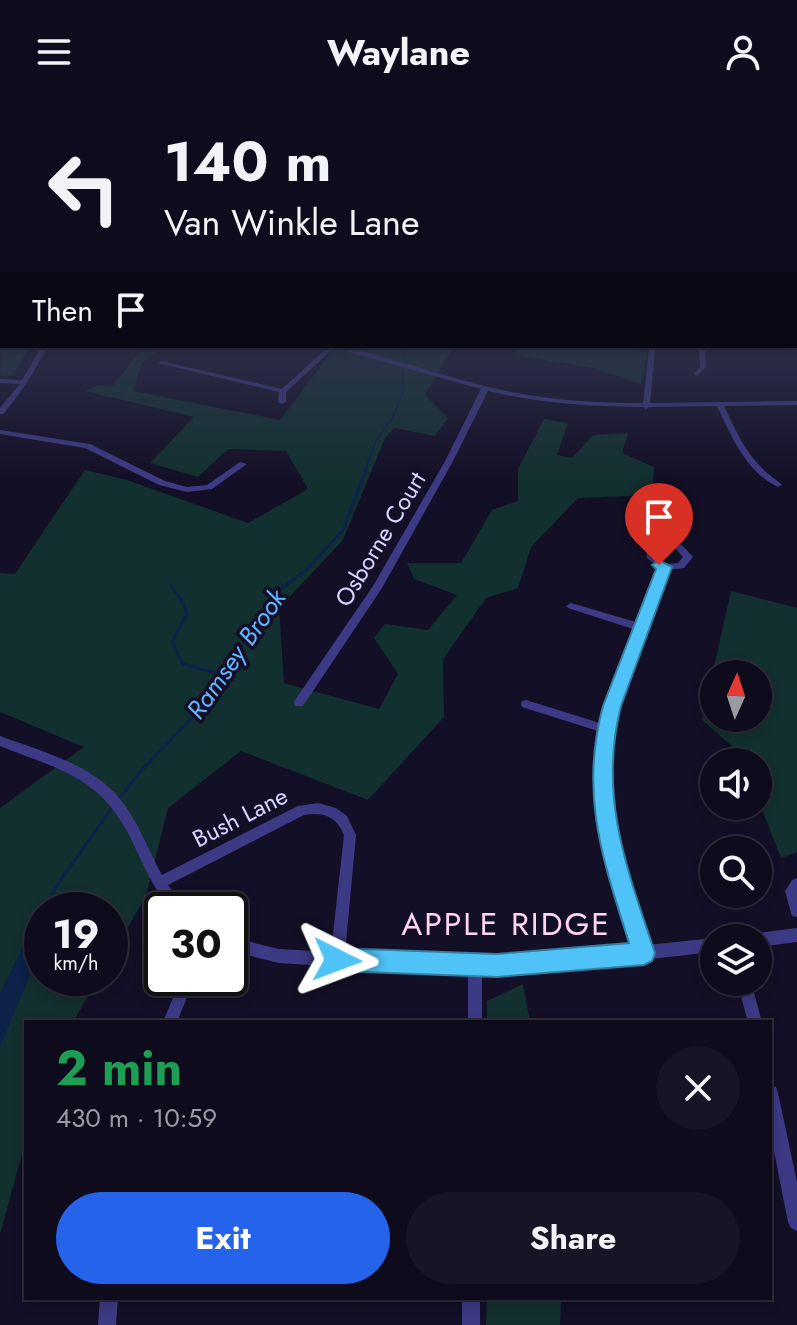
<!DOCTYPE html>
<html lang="en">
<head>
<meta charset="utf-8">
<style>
	:root { --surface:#0e0b1c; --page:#171425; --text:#f1f3f6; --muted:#9b9ba3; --line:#2e2b3b; --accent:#2563eb }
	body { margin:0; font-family:Jost,sans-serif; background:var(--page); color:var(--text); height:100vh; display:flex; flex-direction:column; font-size:30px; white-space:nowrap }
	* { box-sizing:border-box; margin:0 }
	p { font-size:26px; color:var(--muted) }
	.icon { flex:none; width:44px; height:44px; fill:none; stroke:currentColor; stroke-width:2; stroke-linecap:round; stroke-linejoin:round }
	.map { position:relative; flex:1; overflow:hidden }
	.side { position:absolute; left:24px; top:916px; width:748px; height:280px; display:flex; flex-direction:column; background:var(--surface); border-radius:0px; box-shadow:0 4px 12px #0003,0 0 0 2px var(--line) }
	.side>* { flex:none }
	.banner { position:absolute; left:0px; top:0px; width:798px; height:244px; box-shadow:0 4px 12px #0003,0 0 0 2px var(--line); background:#0e0b1c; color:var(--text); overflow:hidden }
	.needle { width:52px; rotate:3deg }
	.fabs { position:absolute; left:700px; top:556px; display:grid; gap:16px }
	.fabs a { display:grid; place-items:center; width:72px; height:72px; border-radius:50%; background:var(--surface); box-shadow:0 4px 12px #0003,0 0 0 2px var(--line); font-size:40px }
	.speed { position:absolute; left:24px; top:788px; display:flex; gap:16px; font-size:40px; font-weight:700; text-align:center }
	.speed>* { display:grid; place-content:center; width:104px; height:104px; border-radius:50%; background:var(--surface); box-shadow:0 4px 12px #0003,0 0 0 2px var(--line); line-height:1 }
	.speed small { font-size:20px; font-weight:400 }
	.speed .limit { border:4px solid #111; border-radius:12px; background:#fff; color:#111 }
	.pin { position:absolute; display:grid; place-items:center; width:68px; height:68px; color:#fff; margin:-82px -34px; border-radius:50% 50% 50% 0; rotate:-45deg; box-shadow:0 0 8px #0007 }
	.pin .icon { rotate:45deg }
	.me { position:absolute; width:88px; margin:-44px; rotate:93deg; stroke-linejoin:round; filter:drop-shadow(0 0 6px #0008) }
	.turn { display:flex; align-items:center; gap:28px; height:168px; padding:0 32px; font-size:36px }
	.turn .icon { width:104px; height:104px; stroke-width:2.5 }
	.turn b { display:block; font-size:56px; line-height:68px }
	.then { display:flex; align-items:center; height:76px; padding:0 32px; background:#0003; gap:16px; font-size:30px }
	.round { display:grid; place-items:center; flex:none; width:84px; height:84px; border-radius:42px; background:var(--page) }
	.summary { display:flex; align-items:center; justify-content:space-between; height:136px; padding:0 32px }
	h1 { font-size:48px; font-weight:700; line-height:60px; color:#1e9e55 }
	.button { display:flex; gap:16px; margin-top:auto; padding:16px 32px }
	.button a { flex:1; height:92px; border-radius:48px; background:var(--accent); color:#fff; font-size:32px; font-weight:700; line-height:92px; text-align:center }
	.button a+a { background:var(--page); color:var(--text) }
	header { display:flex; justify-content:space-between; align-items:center; height:104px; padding:0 32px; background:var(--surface); font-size:36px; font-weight:700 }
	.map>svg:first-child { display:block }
</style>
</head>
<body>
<header><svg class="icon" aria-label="menu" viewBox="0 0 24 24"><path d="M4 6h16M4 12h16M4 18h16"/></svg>Waylane<svg class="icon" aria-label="person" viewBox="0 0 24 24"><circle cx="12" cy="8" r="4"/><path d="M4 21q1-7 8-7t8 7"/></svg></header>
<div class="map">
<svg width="797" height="1221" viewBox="0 0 797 1221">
	<rect width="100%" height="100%" fill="#130f26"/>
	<path fill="#12302f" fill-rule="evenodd" d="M 2,224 L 2,242 L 30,242 L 13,271 L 0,272 Z
		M 336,242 L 454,242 L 425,291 L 448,314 L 435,332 L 394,324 L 385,334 L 343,436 L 279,504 L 284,579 L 379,605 L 398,570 L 374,534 L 385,520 L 428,526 L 457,491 L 414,475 L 407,459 L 461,459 L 492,406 L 518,397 L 518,365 L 544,315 L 568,319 L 557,351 L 572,354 L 593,331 L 628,329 L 622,349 L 654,363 L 652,391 L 578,394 L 531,443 L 518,484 L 486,494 L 443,555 L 444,613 L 368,696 L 241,647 L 168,704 L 146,792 L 110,854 L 110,806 L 42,806 L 42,874 L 99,874 L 73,918 L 26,918 L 26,1036 L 0,1130 L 0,704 L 84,643 L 0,608 L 0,469 L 15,470 L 85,366 L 127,376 L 248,419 L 308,385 L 286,347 L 228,345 L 198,373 L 150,359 L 194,313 L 85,287 L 98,281 L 113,282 L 140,247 L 155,248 L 142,259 L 133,287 L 280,316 Z
		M 520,242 L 609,242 L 647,248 L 641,280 L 593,264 L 516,251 Z
		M 731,487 L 797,504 L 797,748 L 781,754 L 758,695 L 758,658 L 743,658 L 740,649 L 702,616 ZM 758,570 L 758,614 L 714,614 L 714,570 Z
		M 523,880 L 530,918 L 487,918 L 487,897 Z
		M 487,1194 L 561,1194 L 560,1221 L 486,1221 Z"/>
	<path fill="#0c2248" d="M 42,812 L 42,842 L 0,943 L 0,889 L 37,813 Z"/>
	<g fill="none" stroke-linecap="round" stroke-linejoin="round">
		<path stroke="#0c2248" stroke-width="2" d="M 365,367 L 376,337 L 394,311 L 403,288 L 402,267 L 407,256 L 400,244 L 404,242"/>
		<path stroke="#0c2248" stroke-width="3" d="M 170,481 L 183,498 L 187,510 L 172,538 L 183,560 L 222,571
			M 118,696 L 140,668 L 208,597 L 219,581 L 224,564 L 261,515 L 276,489 L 307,465 L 343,426 L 366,365
			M 46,806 L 56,783 L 113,702"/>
		<path fill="#3d3a85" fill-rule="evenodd" d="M 796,222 L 797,222 L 797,227 L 796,227 Z
			M 42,242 L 48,242 C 33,269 24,286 3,310 L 0,310 L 0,304 L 20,280 L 0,279 L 0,275 L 22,276 Z
			M 329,242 L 340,242 L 357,246 C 405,258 452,275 501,286 C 547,296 595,299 643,299 L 649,247 L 646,242 L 652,242 L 655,247 L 650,299 L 797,297 L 797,301 L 724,302 C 735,324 744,347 762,364 C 768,371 776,375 782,381 L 778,383 C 746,368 732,333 717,302 L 649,303 L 646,305 L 643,303 C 590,303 539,299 488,287 L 452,359 L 382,484 L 303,602 L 295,602 L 294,599 L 295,596 L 373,482 L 444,359 L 481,285 L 334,244 L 286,288 L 286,298 L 282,300 L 278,298 L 279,288 L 158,259 L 161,257 L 282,285 Z
			M 699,242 L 705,242 L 706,263 L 697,272 L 694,270 L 700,263 Z
			M 0,326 L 90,340 L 165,377 L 187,383 L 207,381 L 240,358 L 247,360 L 212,385 L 187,388 L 159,381 L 85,344 L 0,330 Z
			M 670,437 L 682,441 L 693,453 L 684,464 L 669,466 L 617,602 L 609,644 L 609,706 L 615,740 L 648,841 L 714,834 L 714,848 L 551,866 L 482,868 L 482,918 L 468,918 L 468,868 L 437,869 L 279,859 L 230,847 L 230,833 L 279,845 L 331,848 L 344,731 C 336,712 323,708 304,711 L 168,781 L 186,806 L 171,806 C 152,783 142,757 129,731 C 98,671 57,665 0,642 L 0,632 C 40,647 92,660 120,695 C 138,717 148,746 162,771 L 298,702 L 318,699 L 336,704 L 347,712 L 356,731 L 345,849 L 437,855 L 551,852 L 635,843 C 613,773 584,703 601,628 L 522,603 L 521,600 L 522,597 L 526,596 L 603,620 L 607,602 L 636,526 L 568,504 L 566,502 L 571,499 L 639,519 L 660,464 L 647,454 L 646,445 L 652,439 ZM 669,443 L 676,445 L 683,453 L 678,459 L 667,460 L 655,451 L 654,446 L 657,444 Z
			M 797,774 L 797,813 L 792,812 L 785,787 L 792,776 Z
			M 797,824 L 797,838 L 758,843 L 758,834 L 752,834 L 753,831 L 758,829 Z
			M 181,874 L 195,874 L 177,918 L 163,918 Z
			M 737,878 L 751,878 L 762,918 L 748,918 Z
			M 770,981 L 776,983 L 778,989 L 797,1078 L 797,1127 L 791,1124 L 788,1118 L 770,1027 Z
			M 100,1194 L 118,1194 L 116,1221 L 98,1221 Z
			M 462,1194 L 480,1194 L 480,1221 L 462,1221 Z"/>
	</g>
	<linearGradient id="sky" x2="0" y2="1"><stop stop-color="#0a0815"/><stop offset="0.55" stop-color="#333752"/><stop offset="1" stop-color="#333752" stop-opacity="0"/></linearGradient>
	<rect width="797" height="377" fill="url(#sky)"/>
	<path fill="#4fc3f7" stroke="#337fa1" stroke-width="2" d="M 659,456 L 672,463 L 621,602 C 598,692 627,765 655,849 L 652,857 L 644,861 L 497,873 L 337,867 L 329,864 L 326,856 L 329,848 L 337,844 L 497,850 L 629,839 C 603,756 579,690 603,602 L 656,465 L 652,461 Z"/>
	<g text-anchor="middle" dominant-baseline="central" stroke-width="7" stroke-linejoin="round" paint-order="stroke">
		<g font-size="24" fill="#d9d4ff" stroke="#130f26">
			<text transform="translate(380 435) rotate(-59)">Osborne Court</text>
			<text transform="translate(240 713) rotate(-27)">Bush Lane</text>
		</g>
		<g font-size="26" font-style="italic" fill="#62b6ff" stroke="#130f26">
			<text transform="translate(236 550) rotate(-55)">Ramsey Brook</text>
		</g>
		<g font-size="32" letter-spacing="2" fill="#ffd6f0" stroke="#130f26">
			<text x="506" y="820">APPLE RIDGE</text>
		</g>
	</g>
</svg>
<div class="fabs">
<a><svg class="needle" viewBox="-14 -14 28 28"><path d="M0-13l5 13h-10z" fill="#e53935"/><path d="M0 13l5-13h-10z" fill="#9b9ba3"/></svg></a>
<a><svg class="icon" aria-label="sound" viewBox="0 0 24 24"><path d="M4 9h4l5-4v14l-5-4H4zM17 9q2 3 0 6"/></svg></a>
<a><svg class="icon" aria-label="search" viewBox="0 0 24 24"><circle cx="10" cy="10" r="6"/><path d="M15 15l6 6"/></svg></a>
<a><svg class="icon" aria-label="layers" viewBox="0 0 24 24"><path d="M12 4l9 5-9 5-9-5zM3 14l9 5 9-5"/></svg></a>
</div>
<div class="speed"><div>19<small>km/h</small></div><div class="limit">30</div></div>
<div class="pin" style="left:659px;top:461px;background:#d93025"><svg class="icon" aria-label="arrive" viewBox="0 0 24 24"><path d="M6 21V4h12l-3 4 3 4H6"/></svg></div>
<svg class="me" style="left:337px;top:856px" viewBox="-20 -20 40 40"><path d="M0-17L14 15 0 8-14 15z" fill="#4fc3f7" stroke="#fff" stroke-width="4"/></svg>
<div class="banner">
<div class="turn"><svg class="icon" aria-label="left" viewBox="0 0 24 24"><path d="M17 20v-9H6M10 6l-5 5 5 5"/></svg><div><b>140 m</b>Van Winkle Lane</div></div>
<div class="then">Then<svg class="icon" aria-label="arrive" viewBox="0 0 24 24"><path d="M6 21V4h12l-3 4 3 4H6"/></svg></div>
</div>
<section class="side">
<div class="summary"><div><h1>2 min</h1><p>430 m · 10:59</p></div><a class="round"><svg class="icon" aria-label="close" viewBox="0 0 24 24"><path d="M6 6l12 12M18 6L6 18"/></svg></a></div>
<div class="button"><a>Exit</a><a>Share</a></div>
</section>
</div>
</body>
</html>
